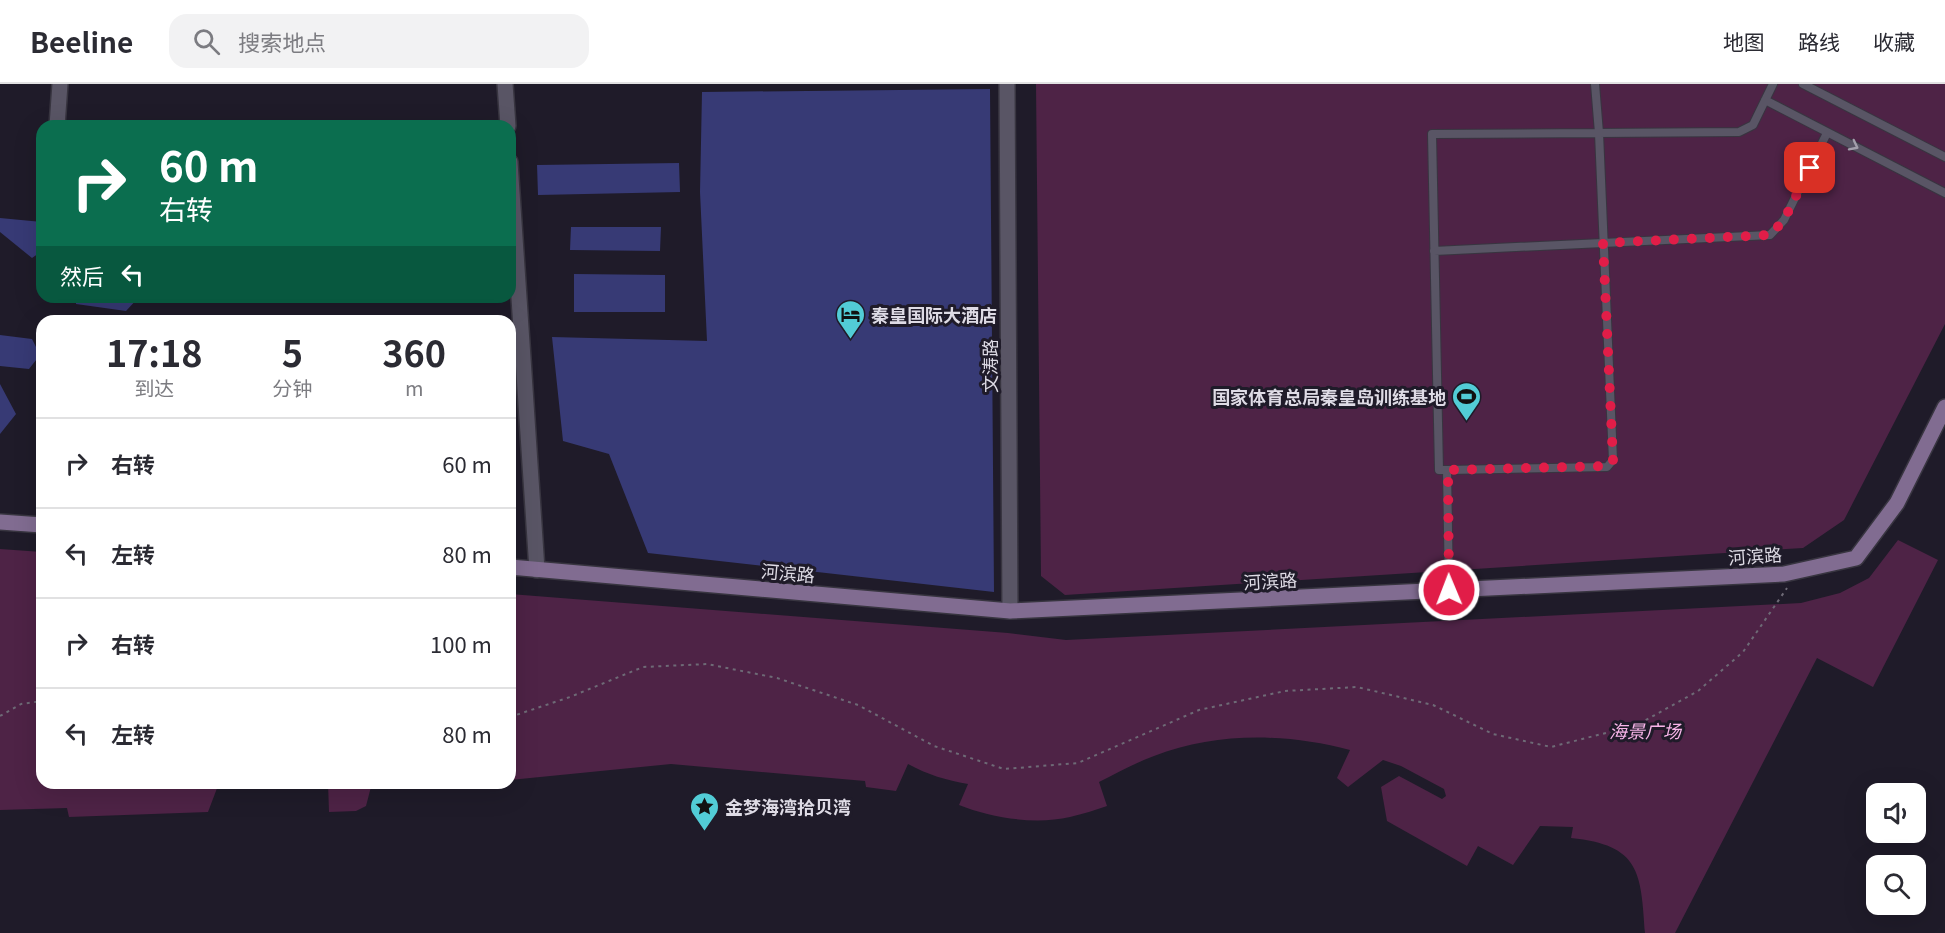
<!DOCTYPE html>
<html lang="zh">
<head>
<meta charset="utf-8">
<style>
	:root { --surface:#fff; --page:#f2f2f3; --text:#2b2b33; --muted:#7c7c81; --line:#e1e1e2 }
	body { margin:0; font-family:Georgia,"Noto Sans SC",serif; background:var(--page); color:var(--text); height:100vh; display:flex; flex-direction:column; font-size:22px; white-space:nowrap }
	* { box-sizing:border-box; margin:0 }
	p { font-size:20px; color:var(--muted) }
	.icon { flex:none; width:33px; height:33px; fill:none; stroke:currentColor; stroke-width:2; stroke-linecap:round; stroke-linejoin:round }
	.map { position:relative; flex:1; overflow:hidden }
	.sheet { position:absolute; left:36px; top:231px; width:480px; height:474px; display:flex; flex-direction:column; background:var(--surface); border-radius:18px; box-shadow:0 6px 24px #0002 }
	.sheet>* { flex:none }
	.hud { position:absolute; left:36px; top:36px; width:480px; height:183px; border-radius:18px; box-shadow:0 6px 24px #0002; background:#0b6e4f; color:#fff; overflow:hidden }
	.controls { position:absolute; left:1866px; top:699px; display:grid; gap:12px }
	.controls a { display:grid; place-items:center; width:60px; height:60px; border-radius:12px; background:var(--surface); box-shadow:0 6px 24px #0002; font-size:30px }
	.pin { position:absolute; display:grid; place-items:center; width:51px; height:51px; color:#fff; margin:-26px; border-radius:12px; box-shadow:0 3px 9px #0006 }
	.me { position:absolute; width:66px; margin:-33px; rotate:359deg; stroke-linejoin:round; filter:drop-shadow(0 0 4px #0008) }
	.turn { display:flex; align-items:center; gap:21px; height:126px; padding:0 24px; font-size:27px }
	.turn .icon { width:78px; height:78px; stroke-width:2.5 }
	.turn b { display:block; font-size:42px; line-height:51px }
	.then { display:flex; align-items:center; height:57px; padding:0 24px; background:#0003; gap:12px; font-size:22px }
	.eta { display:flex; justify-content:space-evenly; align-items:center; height:102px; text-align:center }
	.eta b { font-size:36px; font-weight:700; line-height:42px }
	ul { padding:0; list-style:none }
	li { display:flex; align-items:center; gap:18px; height:90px; padding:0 24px; border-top:2px solid var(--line) }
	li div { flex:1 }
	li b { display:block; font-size:22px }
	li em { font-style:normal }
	header { display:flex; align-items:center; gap:36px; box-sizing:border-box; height:84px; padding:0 30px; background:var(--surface); border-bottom:2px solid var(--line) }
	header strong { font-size:28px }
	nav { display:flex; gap:33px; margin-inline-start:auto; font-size:21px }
	.search { width:420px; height:54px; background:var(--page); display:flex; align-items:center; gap:15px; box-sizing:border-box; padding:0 21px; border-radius:18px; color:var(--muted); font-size:22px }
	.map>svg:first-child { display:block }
</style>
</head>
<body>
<header>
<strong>Beeline</strong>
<div class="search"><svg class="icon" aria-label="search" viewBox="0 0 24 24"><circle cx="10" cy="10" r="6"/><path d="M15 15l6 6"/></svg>搜索地点</div>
<nav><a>地图</a><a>路线</a><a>收藏</a></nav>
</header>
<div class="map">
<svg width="1945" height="849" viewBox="0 0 1945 849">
	<rect width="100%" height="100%" fill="#1f1b29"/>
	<path fill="#4e2346" d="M 1036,0 L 1945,0 L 1945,240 L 1844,436 L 1803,464 L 1065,511 L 1041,492 Z
		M 1898,456 L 1938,476 L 1873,603 L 1817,574 L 1675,849 L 1645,849 C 1641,788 1640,761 1571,754 L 1573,743 L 1540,742 L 1513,781 L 1478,762 L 1467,782 L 1387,737 L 1381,703 L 1399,692 L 1442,715 L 1446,712 L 1444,705 L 1401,682 L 1383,676 L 1348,703 L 1337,694 L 1350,666 C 1286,649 1216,648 1154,672 C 1135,679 1117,689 1099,698 L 1107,722 C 1095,726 1083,730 1070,733 C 1035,741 992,734 959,721 L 968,700 C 946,696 928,691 908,680 L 896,707 L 866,703 L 865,697 L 671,680 L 510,696 L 510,510 L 1008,549 L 1066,556 L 1801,519 L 1840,509 L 1869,494 Z
		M 0,465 L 42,468 L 42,699 L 219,699 L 208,728 L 69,733 L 67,724 L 0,726 Z
		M 328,699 L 372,699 L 366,722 L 356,727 L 329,728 Z"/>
	<path fill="#373a75" d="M 990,5 L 994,508 L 648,469 L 609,370 L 563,357 L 552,253 L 707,257 L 700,108 L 702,8 Z
		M 679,79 L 680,108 L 538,111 L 537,81 Z
		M 0,134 L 42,138 L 42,167 L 32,174 L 0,148 Z
		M 571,143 L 661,143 L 660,167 L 570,166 Z
		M 574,190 L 665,191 L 665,228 L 574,228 Z
		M 76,213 L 139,213 L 126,227 L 76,220 Z
		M 0,251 L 32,255 L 40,271 L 29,285 L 0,282 Z
		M 0,300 L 16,330 L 0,350 Z"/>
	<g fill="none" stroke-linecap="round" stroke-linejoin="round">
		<defs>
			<path id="lane" d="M 1803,0 L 1945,73
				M 1765,16 L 1945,109
				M 1434,167 L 1770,151 L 1784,136 L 1827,49
				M 1447,386 L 1607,383 L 1613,376 L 1599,49 L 1595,0
				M 1449,506 L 1447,386 L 1439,386 L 1432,50 L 1739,48 L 1753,41 L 1773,0"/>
			<path id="street" d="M 505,0 L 508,42
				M 1007,0 L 1010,527
				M 57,42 L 60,0
				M 510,78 L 537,486"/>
			<path id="secondary" d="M 0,438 L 42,441
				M 510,483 L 1010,527 L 1784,490 L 1856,474 L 1897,419 L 1945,323"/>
		</defs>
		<use href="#lane" stroke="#383540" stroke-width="10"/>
		<use href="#street" stroke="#383540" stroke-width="18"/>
		<use href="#secondary" stroke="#383540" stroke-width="18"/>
		<path stroke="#6e6a76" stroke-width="2" stroke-dasharray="3 4.5" stroke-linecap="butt" d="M 0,632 L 21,620 L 42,617
			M 510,633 L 570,613 L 643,583 L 707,580 L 777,594 L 858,621 L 934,662 L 1004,685 L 1078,679 L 1199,626 L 1285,607 L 1357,603 L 1433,621 L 1493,650 L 1551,663 L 1637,641 L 1698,607 L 1743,568 L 1787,504"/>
		<use href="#lane" stroke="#595565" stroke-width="8"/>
		<use href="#street" stroke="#595565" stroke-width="15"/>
		<use href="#secondary" stroke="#816c91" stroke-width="15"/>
	</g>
	<defs><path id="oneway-chevron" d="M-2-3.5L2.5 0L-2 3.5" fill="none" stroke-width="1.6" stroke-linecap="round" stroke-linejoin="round" transform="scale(1.5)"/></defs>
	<use stroke="#a29fab" href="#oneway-chevron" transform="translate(1854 62) rotate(27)"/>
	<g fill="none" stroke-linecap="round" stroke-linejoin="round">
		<path stroke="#e11d48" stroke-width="10" stroke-dasharray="0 18" d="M 1449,506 L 1448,386 L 1608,382 L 1613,376 L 1603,159 L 1770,151 L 1784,136 L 1810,84"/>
	</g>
	<defs>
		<symbol id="hotel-pin" viewBox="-11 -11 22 30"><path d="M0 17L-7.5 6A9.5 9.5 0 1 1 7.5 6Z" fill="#52ccd6" stroke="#1f1b29"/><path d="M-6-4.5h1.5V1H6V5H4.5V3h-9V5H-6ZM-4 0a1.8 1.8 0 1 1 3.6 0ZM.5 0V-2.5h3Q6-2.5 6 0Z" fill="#111"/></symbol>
		<symbol id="stadium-pin" viewBox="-11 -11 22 30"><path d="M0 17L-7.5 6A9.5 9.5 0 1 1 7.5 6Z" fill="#52ccd6" stroke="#1f1b29"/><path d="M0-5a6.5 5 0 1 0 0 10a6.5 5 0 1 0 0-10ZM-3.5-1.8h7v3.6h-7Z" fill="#111"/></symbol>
		<symbol id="sight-pin" viewBox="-11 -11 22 30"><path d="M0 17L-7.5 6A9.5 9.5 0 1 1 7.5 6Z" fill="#52ccd6" stroke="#1f1b29"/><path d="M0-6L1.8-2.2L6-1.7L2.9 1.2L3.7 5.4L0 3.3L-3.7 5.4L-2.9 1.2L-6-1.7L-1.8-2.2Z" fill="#111"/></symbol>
	</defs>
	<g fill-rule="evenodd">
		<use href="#hotel-pin" x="834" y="214" width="33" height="45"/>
		<use href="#stadium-pin" x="1450" y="296" width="33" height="45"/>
		<use href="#sight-pin" x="688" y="706" width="33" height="45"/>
	</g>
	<g text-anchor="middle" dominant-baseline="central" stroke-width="6" stroke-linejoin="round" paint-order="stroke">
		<g font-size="18" font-weight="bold" fill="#dedbe5" stroke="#1f1b29" text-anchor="start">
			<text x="871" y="230">秦皇国际大酒店</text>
			<text x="1446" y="312" text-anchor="end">国家体育总局秦皇岛训练基地</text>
			<text x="725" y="722">金梦海湾拾贝湾</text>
		</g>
		<g font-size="18" fill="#dedbe5" stroke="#1f1b29">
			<text transform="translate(989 282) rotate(-90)">文涛路</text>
			<text transform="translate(1755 471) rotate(-4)">河滨路</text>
			<text transform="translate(788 488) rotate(5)">河滨路</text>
			<text transform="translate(1270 496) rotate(-3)">河滨路</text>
		</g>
		<g font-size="18" font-style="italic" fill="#f8b5e9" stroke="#1f1b29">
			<text x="1645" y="646">海景广场</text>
		</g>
	</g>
</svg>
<div class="controls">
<a><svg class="icon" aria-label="sound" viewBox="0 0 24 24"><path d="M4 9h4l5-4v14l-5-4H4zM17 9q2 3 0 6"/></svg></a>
<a><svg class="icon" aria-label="search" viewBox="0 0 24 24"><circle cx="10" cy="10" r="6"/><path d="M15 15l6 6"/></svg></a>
</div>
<div class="pin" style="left:1810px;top:84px;background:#d93025"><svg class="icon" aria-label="arrive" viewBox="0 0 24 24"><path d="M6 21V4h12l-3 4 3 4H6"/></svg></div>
<svg class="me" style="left:1449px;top:506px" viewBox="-20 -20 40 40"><circle r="17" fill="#e11d48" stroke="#fff" stroke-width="3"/><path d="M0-11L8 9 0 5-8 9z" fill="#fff"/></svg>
<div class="hud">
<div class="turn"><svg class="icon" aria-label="right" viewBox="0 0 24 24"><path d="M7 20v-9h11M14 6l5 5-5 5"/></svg><div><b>60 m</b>右转</div></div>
<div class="then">然后<svg class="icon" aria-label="left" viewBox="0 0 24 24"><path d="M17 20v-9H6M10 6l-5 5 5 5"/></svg></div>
</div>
<section class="sheet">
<div class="eta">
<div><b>17:18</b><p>到达</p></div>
<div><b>5</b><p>分钟</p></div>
<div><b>360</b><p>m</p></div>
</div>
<ul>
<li><svg class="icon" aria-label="right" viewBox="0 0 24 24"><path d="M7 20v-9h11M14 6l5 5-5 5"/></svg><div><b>右转</b></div><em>60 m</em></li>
<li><svg class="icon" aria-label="left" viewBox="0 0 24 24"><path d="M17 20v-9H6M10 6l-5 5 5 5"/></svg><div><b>左转</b></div><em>80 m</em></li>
<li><svg class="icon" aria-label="right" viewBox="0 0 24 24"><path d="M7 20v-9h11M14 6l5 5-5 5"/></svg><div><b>右转</b></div><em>100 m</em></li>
<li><svg class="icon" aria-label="left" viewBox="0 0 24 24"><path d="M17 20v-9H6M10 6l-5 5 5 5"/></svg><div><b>左转</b></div><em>80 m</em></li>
</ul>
</section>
</div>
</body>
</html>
